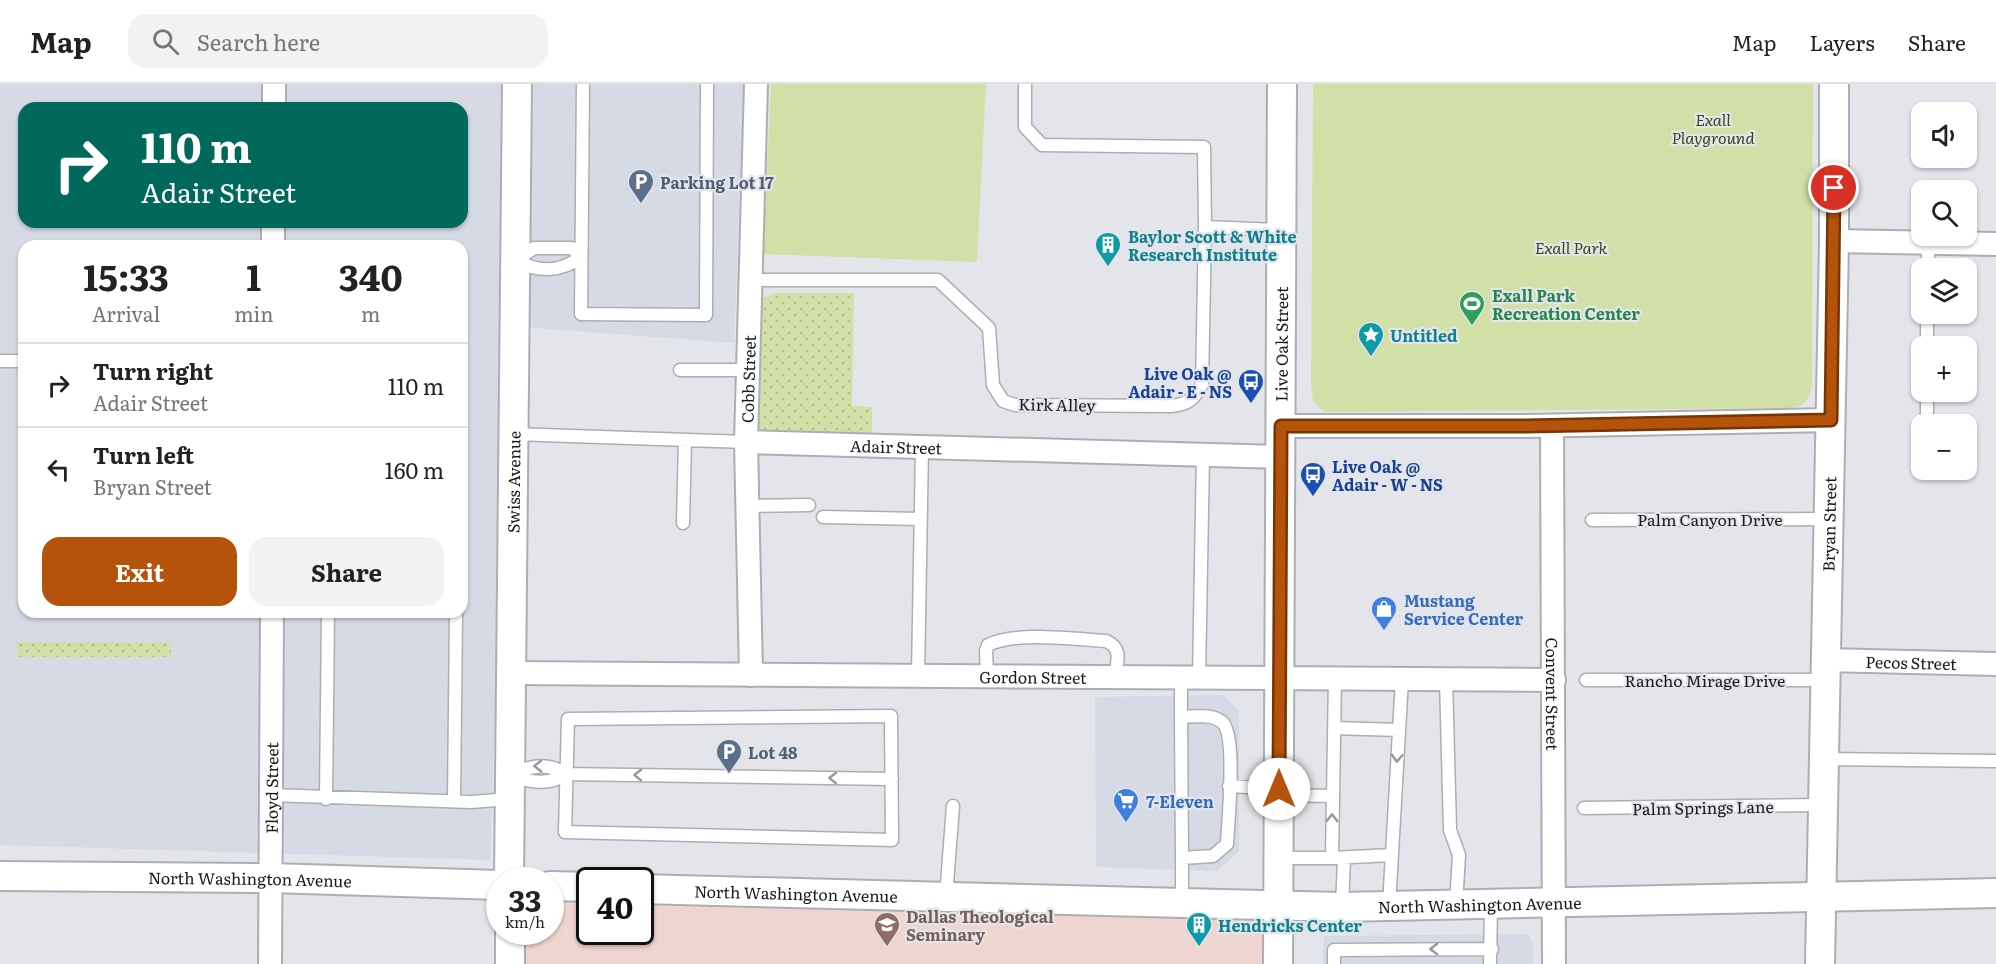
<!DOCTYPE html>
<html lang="en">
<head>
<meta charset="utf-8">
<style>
	:root { --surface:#fff; --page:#f2f2f2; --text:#222; --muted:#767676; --line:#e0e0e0; --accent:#b45309 }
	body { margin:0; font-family:Literata,serif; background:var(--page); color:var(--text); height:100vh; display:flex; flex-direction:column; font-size:22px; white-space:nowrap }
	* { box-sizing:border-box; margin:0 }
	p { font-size:20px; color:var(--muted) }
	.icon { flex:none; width:33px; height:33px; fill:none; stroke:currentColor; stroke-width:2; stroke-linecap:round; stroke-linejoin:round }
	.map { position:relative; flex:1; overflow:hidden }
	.panel { position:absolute; left:18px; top:156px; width:450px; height:378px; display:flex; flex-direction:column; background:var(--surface); border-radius:18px; box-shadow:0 2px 4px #0004 }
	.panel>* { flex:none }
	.hud { position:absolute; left:18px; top:18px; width:450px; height:126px; border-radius:18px; box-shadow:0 2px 4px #0004; background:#00695c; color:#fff; overflow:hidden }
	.tools { position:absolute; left:1911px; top:18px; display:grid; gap:12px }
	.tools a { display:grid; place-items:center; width:66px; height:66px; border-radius:12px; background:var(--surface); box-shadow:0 2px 4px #0004; font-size:30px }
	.speed { position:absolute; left:486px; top:783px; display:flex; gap:12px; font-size:30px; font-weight:700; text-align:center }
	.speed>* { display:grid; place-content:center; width:78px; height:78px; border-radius:50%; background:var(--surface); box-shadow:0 2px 4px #0004; line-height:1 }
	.speed small { font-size:15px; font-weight:400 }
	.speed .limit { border:3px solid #111; border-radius:9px; background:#fff; color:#111 }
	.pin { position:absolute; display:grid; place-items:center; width:51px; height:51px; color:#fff; margin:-26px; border:3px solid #fff; border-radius:50%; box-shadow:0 2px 6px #0007 }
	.me { position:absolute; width:66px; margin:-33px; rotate:0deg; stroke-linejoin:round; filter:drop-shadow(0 0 4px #0008) }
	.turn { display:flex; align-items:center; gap:21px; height:126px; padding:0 24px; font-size:27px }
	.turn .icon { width:78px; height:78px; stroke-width:2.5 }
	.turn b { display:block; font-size:42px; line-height:51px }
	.eta { display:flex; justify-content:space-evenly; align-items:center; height:102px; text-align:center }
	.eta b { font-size:36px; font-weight:700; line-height:42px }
	.cta { display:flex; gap:12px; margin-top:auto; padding:12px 24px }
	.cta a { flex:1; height:69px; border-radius:18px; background:var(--accent); color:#fff; font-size:24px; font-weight:700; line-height:69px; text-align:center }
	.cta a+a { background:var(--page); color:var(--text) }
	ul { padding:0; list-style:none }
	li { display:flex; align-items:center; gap:18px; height:84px; padding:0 24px; border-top:2px solid var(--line) }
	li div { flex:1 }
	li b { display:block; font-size:22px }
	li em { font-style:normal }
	header { display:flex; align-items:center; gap:36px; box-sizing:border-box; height:84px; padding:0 30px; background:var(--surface); border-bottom:2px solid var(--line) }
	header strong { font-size:28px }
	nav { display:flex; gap:33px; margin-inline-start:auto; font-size:21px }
	.search { width:420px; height:54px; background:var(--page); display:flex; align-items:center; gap:15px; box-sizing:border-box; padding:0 21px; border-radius:18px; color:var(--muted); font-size:22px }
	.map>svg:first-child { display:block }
</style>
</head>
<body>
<header>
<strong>Map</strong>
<div class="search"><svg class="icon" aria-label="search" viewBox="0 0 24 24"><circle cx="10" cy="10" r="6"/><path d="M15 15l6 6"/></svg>Search here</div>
<nav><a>Map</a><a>Layers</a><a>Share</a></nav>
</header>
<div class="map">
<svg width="1996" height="880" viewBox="0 0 1996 880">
	<defs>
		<pattern id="grass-dots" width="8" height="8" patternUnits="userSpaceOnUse" patternTransform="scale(1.5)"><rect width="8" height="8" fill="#d0e0a6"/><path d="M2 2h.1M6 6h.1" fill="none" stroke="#b2c08e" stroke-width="1.8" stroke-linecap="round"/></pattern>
	</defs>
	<rect width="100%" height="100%" fill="#e3e5ea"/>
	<path fill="#d5dae5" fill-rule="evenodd" d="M 0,0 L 744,0 L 734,259 L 509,242 L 490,776 L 0,761 ZM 24,24 L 462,24 L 462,138 L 24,138 ZM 24,162 L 462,162 L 462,528 L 24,528 Z
		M 1224,611 L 1239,627 L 1239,767 L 1217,787 L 1096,783 L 1095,613 Z
		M 1529,850 L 1533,861 L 1533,880 L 1323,880 L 1324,852 Z"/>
	<path fill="#efd5cf" d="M 551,817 L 589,818 L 590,848 L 640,848 L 641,819 L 1259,830 L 1259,850 L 1277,851 L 1278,880 L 517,880 L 517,848 L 550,848 Z"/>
	<path fill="url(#grass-dots)" d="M 775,209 L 854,209 L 852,322 L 872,323 L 872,351 L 757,350 L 760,219 L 764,214 Z
		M 17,558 L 171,559 L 171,573 L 17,573 Z"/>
	<path fill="#d0e0a6" d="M 771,0 L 986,0 L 977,178 L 763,170 Z
		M 1313,0 L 1813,0 L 1812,299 C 1810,316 1805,323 1788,324 L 1324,328 L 1313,317 L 1311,301 Z"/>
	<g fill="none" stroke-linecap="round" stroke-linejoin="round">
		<defs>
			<path id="service" d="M 583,0 L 581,230 L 706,231 L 707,0
				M 1025,0 L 1025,43 L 1042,61 L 1204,63 L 1205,143
				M 534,164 L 572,164 L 581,173 C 561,188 538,189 516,176 Z
				M 1928,184 L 1928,160
				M 750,196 L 938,196 L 989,244 L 993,301 L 1003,317 L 1015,321 L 1171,322 C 1188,320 1194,316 1202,300 L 1205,143 L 1280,146
				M 1927,262 L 1927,230
				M 0,277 L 24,277
				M 680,286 L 748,286
				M 1927,340 L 1927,308
				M 513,350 L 746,358
				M 747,422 L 809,421
				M 823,433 L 921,435
				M 1592,436 L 1829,435
				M 683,439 L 685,356
				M 918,592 L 922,363
				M 987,593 L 986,567 L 988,561 C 1016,547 1074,555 1106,557 C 1123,564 1117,578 1115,593
				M 1181,594 L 1181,633 C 1194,633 1211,629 1222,638 C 1237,650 1228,739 1227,760 L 1213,772 L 1182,774 L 1182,819
				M 1199,594 L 1203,370
				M 1335,594 L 1332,774 L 1392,771
				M 1446,595 L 1450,746 L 1459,771 L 1456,821
				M 1586,596 L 1825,596
				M 891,632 L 892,756 L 565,748 L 568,635 Z
				M 1181,633 L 1182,774
				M 1334,644 L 1399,646
				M 1823,675 L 1996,677
				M 512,691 C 530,681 548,678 566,690 L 892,695
				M 511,692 C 530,698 549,702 566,690
				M 1229,702 L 1279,705
				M 271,711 L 471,718 L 510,715
				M 1279,711 L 1333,712
				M 326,715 L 328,528
				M 454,717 L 456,528
				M 1584,724 L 1822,721
				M 1279,774 L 1332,774
				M 946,813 L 953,722
				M 1389,822 L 1402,595
				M 1342,823 L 1344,774
				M 1334,880 L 1334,866 L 1492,865
				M 1490,880 L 1491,821"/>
			<g id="minor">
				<path d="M 274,24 L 274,0"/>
				<path d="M 1834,157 L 1996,160"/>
				<path d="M 273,162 L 273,138"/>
				<path d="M 1280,342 L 1526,342 L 1831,336"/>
				<path id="s1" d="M 1552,342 L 1554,880"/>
				<path id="s2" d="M 746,358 L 1280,373"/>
				<path id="s3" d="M 1825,576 L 1996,580"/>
				<path id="s4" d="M 511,589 L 1554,596"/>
				<path id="s5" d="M 751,591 L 746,358 L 756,0"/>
				<path id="s6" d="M 270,880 L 272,528"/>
			</g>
			<g id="tertiary">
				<path id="s7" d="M 0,792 L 270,794 L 500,801"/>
				<path id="s8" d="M 509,796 L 517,0"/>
				<path d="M 550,802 L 590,803"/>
				<path id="s9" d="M 640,805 L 1342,823 L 1996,809"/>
				<path d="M 510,880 L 510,848"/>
				<path id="s10" d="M 1278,880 L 1282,0"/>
				<path id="s11" d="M 1820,880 L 1834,157 L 1834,0"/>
			</g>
		</defs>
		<use href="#service" stroke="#acaeb3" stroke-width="15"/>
		<use href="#minor" stroke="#acaeb3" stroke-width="26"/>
		<use href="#tertiary" stroke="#acaeb3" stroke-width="32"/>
		<use href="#service" stroke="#fff" stroke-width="12"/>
		<use href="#minor" stroke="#fff" stroke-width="22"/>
		<use href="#tertiary" stroke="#fff" stroke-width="28"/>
	</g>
	<defs><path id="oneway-chevron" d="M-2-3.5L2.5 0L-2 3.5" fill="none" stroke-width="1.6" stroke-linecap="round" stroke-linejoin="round" transform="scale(1.5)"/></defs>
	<g stroke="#989898">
		<use href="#oneway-chevron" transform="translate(1397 674) rotate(93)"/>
		<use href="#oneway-chevron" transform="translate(538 682) rotate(-180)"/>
		<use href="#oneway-chevron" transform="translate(638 691) rotate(-179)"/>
		<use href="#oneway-chevron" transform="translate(833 694) rotate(-179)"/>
		<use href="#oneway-chevron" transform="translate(1332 734) rotate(-89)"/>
		<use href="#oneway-chevron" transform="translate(1434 865) rotate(180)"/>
	</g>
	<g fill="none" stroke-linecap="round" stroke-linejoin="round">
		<defs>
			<path id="route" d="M 1279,705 L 1281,342 L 1526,342 L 1831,336 L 1834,104"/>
		</defs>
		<use href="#route" stroke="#753606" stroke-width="15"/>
		<use href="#route" stroke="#b45309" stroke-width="10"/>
	</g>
	<defs>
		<symbol id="parking-pin" viewBox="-11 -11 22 30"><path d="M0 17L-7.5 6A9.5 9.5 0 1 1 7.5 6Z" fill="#5c6f8a" stroke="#e3e5ea"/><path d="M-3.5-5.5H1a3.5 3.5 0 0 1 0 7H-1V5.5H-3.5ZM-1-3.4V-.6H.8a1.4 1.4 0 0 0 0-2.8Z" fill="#fff"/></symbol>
		<symbol id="building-pin" viewBox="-11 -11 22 30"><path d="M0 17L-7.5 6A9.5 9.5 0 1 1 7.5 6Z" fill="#0f9aa8" stroke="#e3e5ea"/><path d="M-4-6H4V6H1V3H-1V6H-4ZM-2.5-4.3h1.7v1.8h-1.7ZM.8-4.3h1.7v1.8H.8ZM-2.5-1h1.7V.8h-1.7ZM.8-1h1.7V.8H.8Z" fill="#fff"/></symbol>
		<symbol id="stadium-pin" viewBox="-11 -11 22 30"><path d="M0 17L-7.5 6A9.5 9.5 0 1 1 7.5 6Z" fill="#2e9e5b" stroke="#e3e5ea"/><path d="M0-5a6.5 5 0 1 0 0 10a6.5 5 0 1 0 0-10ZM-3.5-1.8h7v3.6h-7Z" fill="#fff"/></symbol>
		<symbol id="sight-pin" viewBox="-11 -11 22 30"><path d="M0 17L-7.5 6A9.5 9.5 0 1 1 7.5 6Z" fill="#0f9aa8" stroke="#e3e5ea"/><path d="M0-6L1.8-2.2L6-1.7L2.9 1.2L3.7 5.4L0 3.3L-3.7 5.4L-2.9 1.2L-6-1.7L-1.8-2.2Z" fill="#fff"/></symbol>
		<symbol id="bus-pin" viewBox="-11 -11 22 30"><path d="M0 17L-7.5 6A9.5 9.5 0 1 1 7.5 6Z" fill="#1a4fb4" stroke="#e3e5ea"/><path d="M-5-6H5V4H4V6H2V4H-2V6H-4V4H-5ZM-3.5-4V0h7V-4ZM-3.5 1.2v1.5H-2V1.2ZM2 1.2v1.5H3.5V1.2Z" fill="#fff"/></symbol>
		<symbol id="shop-pin" viewBox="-11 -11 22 30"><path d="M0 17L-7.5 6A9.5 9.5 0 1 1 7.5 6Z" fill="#3f7fe0" stroke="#e3e5ea"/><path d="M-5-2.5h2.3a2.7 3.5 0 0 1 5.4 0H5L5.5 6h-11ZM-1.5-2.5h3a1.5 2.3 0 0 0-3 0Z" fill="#fff"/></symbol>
		<symbol id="supermarket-pin" viewBox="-11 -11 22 30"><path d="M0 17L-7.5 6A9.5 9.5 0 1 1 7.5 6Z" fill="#3f7fe0" stroke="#e3e5ea"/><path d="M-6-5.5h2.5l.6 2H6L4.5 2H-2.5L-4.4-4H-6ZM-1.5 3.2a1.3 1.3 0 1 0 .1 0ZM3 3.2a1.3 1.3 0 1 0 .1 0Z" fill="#fff"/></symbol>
		<symbol id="university-pin" viewBox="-11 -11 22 30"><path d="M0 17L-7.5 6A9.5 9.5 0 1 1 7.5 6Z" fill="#8d6e63" stroke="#e3e5ea"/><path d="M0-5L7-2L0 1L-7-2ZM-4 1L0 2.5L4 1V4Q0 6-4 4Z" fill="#fff"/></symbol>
	</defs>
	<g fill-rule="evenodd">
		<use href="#parking-pin" x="626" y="83" width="30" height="40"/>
		<use href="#building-pin" x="1093" y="146" width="30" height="40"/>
		<use href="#stadium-pin" x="1457" y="205" width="30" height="40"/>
		<use href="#sight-pin" x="1356" y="236" width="30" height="40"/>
		<use href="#bus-pin" x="1236" y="283" width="30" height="40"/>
		<use href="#bus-pin" x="1298" y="376" width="30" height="40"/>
		<use href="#shop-pin" x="1369" y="510" width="30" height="40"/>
		<use href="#parking-pin" x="714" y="653" width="30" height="40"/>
		<use href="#supermarket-pin" x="1111" y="702" width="30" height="40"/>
		<use href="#university-pin" x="872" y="826" width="30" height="40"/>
		<use href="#building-pin" x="1184" y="826" width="30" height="40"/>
	</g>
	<g text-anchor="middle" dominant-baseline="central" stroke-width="4.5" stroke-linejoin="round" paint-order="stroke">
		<g font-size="16" font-style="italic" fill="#3b4614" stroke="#e3e5ea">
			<text x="1713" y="35">Exall<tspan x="1713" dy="18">Playground</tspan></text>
			<text x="1571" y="163">Exall Park</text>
		</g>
		<g font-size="16" font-weight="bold" fill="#4e5e75" stroke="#e3e5ea" text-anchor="start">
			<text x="660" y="98">Parking Lot 17</text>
			<text x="748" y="668">Lot 48</text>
		</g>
		<g font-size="16" font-weight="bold" fill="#0d838f" stroke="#e3e5ea" text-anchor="start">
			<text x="1128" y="152">Baylor Scott &amp; White<tspan x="1128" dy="18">Research Institute</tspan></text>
			<text x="1390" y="251">Untitled</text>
			<text x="1218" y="841">Hendricks Center</text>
		</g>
		<g font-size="16" font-weight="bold" fill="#27864d" stroke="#e3e5ea" text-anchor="start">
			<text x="1492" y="211">Exall Park<tspan x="1492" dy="18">Recreation Center</tspan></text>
		</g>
		<g font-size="16" fill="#191a1b" stroke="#e3e5ea">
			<text stroke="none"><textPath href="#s10" startOffset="620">Live Oak Street</textPath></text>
			<text stroke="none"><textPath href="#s5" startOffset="296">Cobb Street</textPath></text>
			<text transform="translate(1057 320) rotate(1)">Kirk Alley</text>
			<text stroke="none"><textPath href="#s2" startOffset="150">Adair Street</textPath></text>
			<text stroke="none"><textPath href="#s8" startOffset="398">Swiss Avenue</textPath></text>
			<text x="1710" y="435">Palm Canyon Drive</text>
			<text stroke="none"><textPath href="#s11" startOffset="440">Bryan Street</textPath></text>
			<text stroke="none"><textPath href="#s3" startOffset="86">Pecos Street</textPath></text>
			<text stroke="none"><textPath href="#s4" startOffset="522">Gordon Street</textPath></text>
			<text x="1705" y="596">Rancho Mirage Drive</text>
			<text stroke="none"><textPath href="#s1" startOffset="268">Convent Street</textPath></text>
			<text stroke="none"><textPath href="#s6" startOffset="176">Floyd Street</textPath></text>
			<text transform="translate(1703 723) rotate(-1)">Palm Springs Lane</text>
			<text stroke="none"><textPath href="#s7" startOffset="250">North Washington Avenue</textPath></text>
			<text stroke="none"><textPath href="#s9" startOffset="156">North Washington Avenue</textPath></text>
			<text stroke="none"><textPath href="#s9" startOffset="840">North Washington Avenue</textPath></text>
		</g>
		<g font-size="16" font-weight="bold" fill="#164399" stroke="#e3e5ea" text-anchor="end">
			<text x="1232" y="289">Live Oak @<tspan x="1232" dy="18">Adair - E - NS</tspan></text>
			<text x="1332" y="382" text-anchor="start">Live Oak @<tspan x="1332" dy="18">Adair - W - NS</tspan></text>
		</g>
		<g font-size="16" font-weight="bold" fill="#366cbe" stroke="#e3e5ea" text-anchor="start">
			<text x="1404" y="516">Mustang<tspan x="1404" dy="18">Service Center</tspan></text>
			<text x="1146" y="717">7-Eleven</text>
		</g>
		<g font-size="16" font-weight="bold" fill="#785e54" stroke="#e3e5ea" text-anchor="start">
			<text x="906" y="832">Dallas Theological<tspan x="906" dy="18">Seminary</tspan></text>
		</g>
	</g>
</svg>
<div class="tools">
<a><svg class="icon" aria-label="sound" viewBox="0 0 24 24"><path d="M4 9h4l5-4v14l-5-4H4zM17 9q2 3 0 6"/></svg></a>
<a><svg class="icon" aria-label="search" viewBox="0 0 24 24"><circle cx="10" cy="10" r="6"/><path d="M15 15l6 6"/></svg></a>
<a><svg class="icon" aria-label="layers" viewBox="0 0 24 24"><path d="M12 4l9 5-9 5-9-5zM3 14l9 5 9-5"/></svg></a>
<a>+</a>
<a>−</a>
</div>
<div class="speed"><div>33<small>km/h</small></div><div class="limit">40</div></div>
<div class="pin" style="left:1834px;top:104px;background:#d93025"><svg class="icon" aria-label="arrive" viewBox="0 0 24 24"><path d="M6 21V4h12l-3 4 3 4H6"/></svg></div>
<svg class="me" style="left:1279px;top:705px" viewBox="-20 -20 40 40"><circle r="19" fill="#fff"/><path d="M0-13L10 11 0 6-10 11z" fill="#b45309"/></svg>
<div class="hud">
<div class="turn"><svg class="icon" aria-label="right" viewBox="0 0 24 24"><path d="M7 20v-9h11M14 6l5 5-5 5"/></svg><div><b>110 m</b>Adair Street</div></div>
</div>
<section class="panel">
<div class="eta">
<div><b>15:33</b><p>Arrival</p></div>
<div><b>1</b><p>min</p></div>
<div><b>340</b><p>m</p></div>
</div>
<ul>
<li><svg class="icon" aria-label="right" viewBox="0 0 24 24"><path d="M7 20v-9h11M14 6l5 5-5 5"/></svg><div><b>Turn right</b><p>Adair Street</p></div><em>110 m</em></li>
<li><svg class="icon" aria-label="left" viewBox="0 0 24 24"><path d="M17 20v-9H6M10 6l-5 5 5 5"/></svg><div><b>Turn left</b><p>Bryan Street</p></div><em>160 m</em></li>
</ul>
<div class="cta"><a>Exit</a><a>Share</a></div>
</section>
</div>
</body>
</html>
